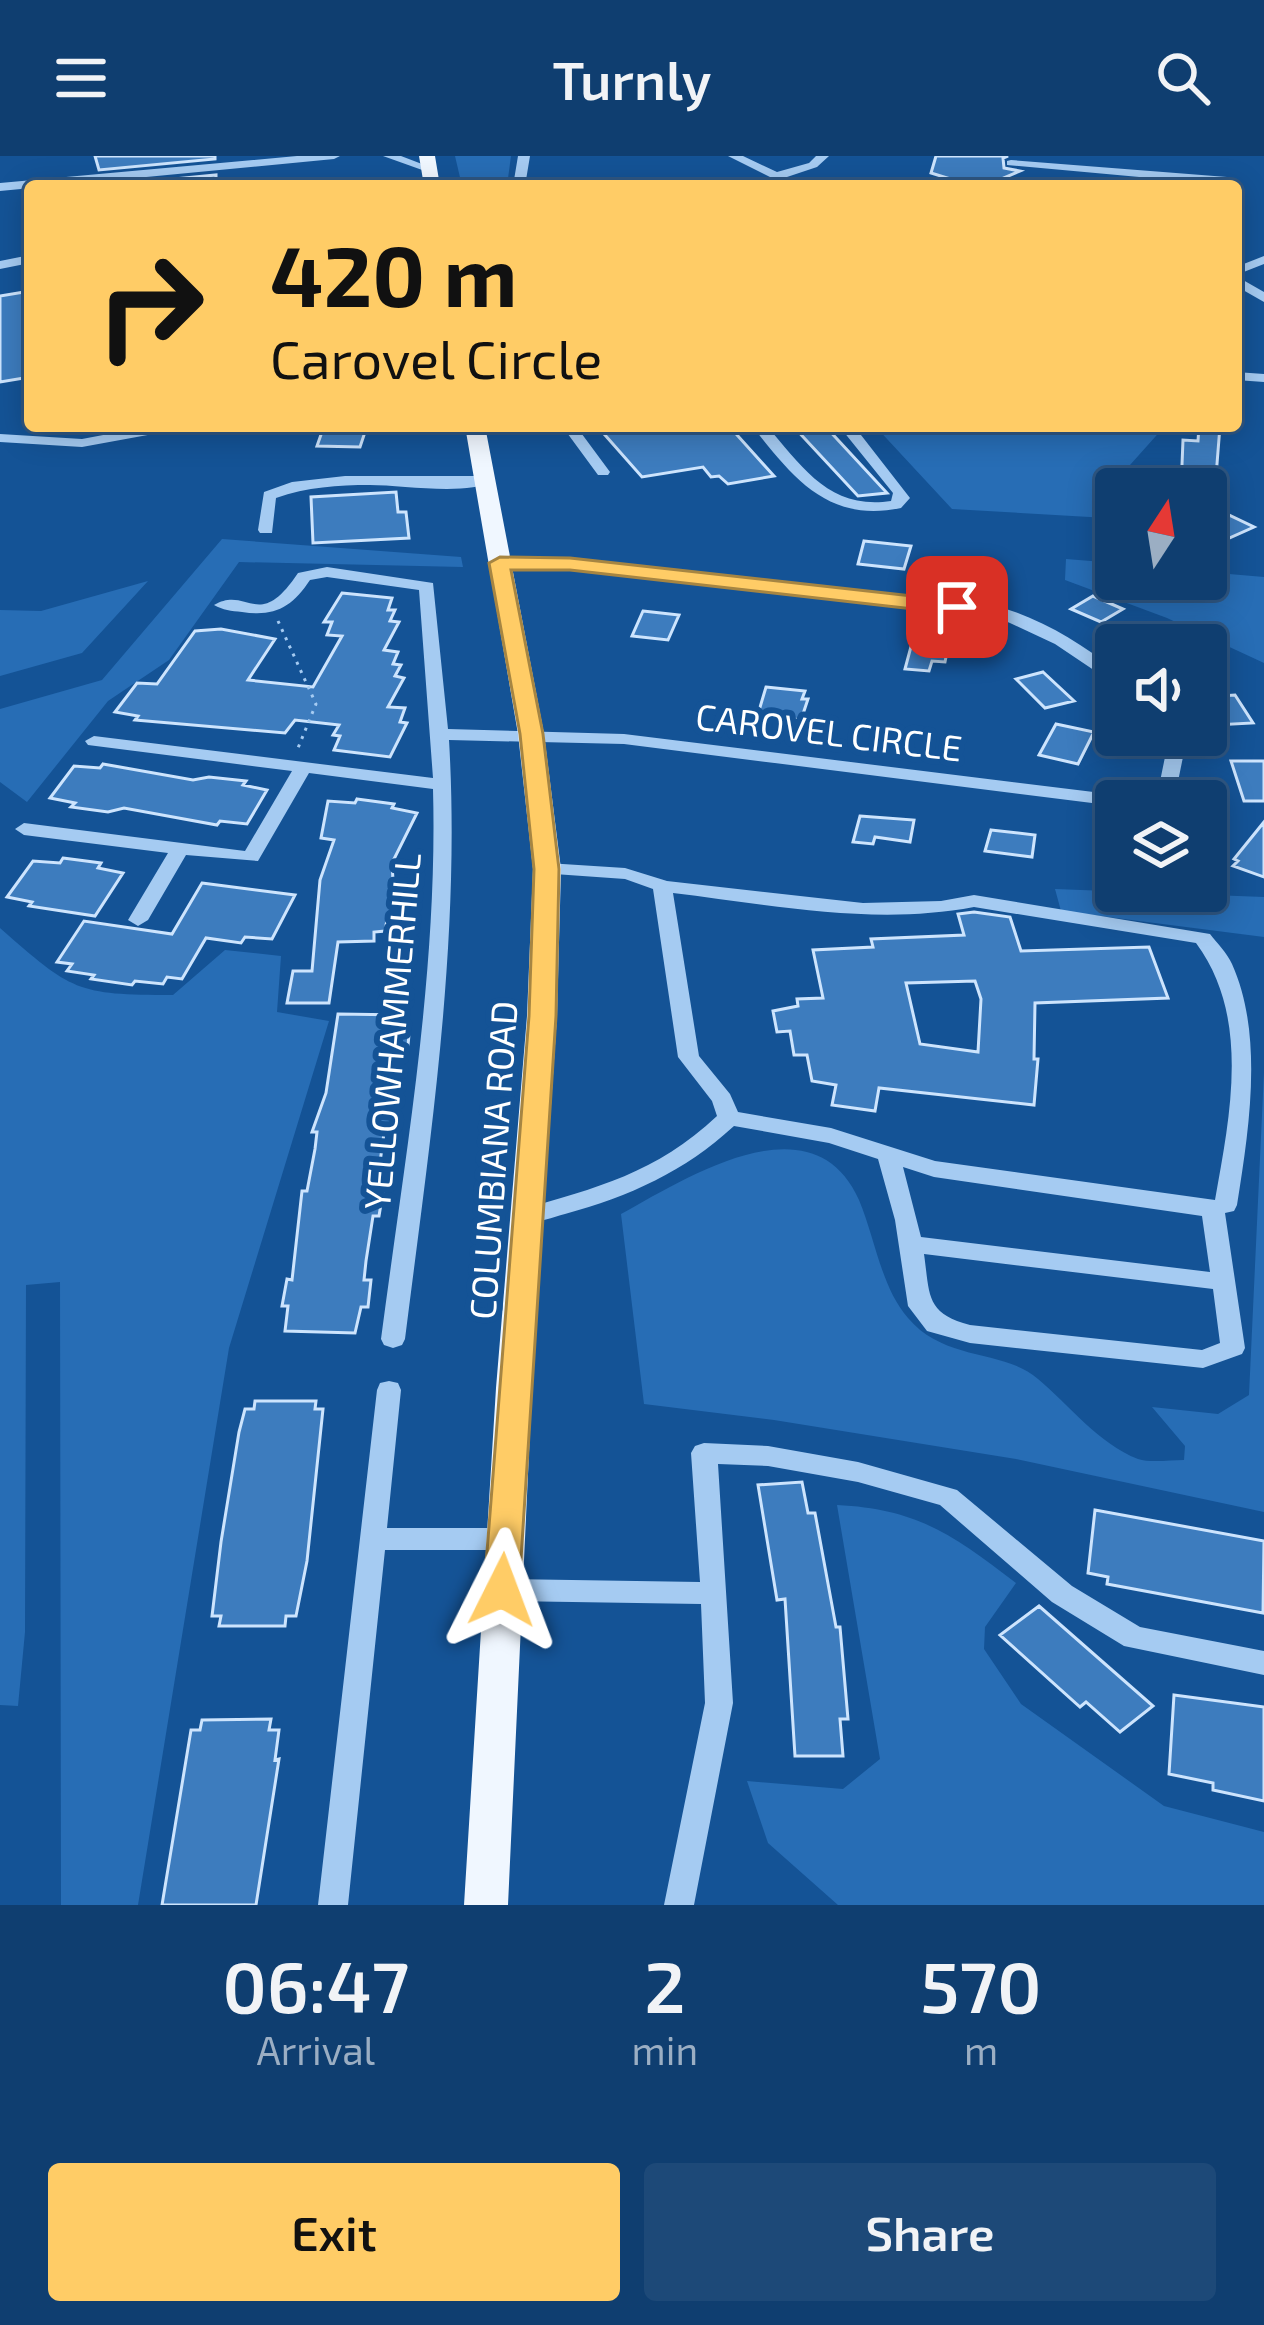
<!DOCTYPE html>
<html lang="en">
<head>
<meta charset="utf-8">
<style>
	:root { --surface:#0f3e70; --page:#1d4978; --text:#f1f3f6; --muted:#9baec3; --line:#2f5783; --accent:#fc6 }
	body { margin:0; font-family:"Exo 2",sans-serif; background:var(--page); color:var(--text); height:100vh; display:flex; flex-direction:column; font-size:45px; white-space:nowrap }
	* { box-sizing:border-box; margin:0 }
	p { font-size:39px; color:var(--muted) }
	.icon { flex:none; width:66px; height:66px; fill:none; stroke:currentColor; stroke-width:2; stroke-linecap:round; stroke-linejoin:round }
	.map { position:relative; height:1749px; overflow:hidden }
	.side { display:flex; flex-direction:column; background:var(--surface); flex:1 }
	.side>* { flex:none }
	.banner { position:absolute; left:24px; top:24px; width:1218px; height:252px; border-radius:12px; box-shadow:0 6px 30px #0003,0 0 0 3px var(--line); background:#fc6; color:#111; overflow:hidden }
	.needle { width:78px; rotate:12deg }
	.fabs { position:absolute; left:1095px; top:312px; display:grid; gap:24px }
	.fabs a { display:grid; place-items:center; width:132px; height:132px; border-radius:12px; background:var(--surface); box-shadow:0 6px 30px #0003,0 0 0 3px var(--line); font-size:60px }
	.pin { position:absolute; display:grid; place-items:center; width:102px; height:102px; color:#fff; margin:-51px; border-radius:24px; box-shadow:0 6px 18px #0006 }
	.me { position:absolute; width:132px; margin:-66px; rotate:3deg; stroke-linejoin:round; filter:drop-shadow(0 0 9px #0008) }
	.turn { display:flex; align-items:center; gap:42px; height:252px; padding:0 48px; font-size:54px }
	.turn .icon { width:156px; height:156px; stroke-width:2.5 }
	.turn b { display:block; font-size:84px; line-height:102px }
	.eta { display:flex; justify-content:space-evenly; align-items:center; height:204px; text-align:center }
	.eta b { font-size:72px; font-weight:600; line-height:84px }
	.action { display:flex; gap:24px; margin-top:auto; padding:24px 48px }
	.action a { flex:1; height:138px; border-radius:12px; background:var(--accent); color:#111; font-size:48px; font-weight:600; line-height:138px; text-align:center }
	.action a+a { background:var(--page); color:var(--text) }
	header { display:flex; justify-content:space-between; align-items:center; height:156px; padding:0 48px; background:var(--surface); font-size:54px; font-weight:600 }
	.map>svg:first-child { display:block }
</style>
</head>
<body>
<header><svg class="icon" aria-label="menu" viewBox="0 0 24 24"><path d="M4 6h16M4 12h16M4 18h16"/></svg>Turnly<svg class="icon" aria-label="search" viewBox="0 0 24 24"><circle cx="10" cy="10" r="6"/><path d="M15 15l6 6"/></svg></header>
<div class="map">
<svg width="1264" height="1749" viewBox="0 0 1264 1749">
	<rect width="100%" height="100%" fill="#145396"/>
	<path fill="#276db5" d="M 455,0 L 511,0 L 507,30 L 462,30 Z
		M 875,270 L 1160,270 L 1164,271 L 1113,328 L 1107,362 L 952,353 Z
		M 222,383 L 461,401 L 463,411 L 239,406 L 169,504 L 108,545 L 27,646 L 0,626 L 0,553 L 102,524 Z
		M 1066,403 L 1116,407 L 1116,423 L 1206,423 L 1206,416 L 1264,421 L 1264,507 L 1167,462 L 1065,424 Z
		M 148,425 L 82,497 L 0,520 L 0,454 L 41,455 Z
		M 1055,733 L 1264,741 L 1264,781 L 1061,755 Z
		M 0,772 C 72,835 76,839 173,839 L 225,794 L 281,800 L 277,856 L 329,865 L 229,1192 L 138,1749 L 61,1749 L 60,1126 L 26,1129 L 25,1476 L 18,1550 L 0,1549 Z
		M 1264,916 L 1264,1356 L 1016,1303 L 774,1264 L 644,1248 L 621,1058 C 686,1022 813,940 859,1044 C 875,1082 881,1131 908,1162 C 945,1206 1004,1193 1038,1223 C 1069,1249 1099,1288 1138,1303 C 1150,1307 1170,1304 1184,1304 L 1185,1290 L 1152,1251 L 1218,1258 L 1249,1239 Z
		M 837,1349 C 918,1353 953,1379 1016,1427 L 985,1471 L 984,1493 L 1021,1548 L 1164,1650 L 1264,1676 L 1264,1749 L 838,1749 L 768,1687 L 747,1625 L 843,1633 L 880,1603 Z"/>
	<path fill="#3d7cbe" stroke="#cde4fd" stroke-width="3" fill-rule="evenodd" d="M 95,0 L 215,0 L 215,3 L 99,14 Z
		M 936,0 L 1008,0 L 1003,2 L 1004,12 L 1020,15 L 985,30 L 973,30 L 931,17 Z
		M 216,19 L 216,30 L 102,30 Z
		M 30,135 L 30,221 L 0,226 L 0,140 Z
		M 324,270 L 367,270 L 360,291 L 317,290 Z
		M 597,270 L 643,270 L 647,275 L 729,270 L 774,320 L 728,328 L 719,320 L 711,321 L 703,311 L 642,321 Z
		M 793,270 L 825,270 L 887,337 L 858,340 Z
		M 1199,270 L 1220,270 L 1215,333 L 1181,333 L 1183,284 L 1198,285 Z
		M 396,336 L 398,356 L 406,356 L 409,382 L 313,387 L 311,341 Z
		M 1206,348 L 1254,371 L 1227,383 L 1206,373 Z
		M 864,385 L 911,390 L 904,413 L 858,408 Z
		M 342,437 L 392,442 L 388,454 L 395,454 L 390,465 L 399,466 L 384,494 L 398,496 L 393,508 L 401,509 L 395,520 L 404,522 L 388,551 L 405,552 L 400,566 L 407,567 L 390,601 L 334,594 L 340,580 L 333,579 L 339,569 L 295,564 L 285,577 L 135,564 L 138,560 L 115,556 L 137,527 L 157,528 L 195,475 L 221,473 L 275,483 L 248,524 L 313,531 L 342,480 L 327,479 L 332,466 L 324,466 Z
		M 1093,440 L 1123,453 L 1101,466 L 1071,453 Z
		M 643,455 L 679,459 L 668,484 L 632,480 Z
		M 913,483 L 949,486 L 945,506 L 932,505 L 929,515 L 905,513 Z
		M 1043,516 L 1074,545 L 1045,552 L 1016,523 Z
		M 766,531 L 805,535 L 802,543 L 808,543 L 801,564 L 758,558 Z
		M 1235,539 L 1253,567 L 1215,569 L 1206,553 L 1206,541 Z
		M 1056,568 L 1094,576 L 1078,608 L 1039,599 Z
		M 1231,605 L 1264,605 L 1264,645 L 1244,645 Z
		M 103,608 L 193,624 L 209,621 L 246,625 L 243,629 L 267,634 L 247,668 L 220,665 L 217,669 L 124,652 L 108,656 L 71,651 L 75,647 L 50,642 L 74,610 L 100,612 Z
		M 357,643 L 394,648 L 392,652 L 417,657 L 392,707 L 395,758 L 388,758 L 385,775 L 374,776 L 374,785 L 338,786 L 329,847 L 287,847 L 293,815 L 312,815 L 320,724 L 334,684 L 321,682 L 328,645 L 355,647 Z
		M 860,660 L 914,664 L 910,686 L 875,681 L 873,688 L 853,686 Z
		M 1264,666 L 1264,721 L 1233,710 L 1238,705 L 1234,703 Z
		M 991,674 L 1035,679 L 1032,701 L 985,695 Z
		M 63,702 L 101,707 L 98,712 L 123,717 L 95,760 L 29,750 L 32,746 L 7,741 L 33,705 L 60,707 Z
		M 202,727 L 295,739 L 272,783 L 245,781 L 241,787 L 206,782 L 182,823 L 167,821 L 163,828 L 135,825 L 132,829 L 91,823 L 94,819 L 67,815 L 72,808 L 57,806 L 84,765 L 172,778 Z
		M 974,756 L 1010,761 L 1021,795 L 1149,791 L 1168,842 L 1035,847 L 1034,903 L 1038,903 L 1034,949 L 879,932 L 875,955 L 832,949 L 836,929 L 812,925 L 807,899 L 794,899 L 790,875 L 777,876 L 773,855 L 798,850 L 797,843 L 823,842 L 813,794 L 873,791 L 871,783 L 964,779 L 958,758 ZM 975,825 L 981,843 L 978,896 L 920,888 L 906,827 Z
		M 338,858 L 404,859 L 403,879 L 409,879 L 407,899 L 400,899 L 391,977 L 384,977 L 376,1036 L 383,1036 L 379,1060 L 373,1060 L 366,1105 L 364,1124 L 371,1124 L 368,1151 L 361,1151 L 355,1177 L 285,1175 L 288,1150 L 282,1150 L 287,1123 L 292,1124 L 302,1035 L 307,1035 L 315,993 L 317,976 L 312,976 L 326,937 Z
		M 255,1245 L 316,1245 L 315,1253 L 323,1253 L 307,1405 L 296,1460 L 286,1460 L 285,1470 L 219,1470 L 221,1460 L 212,1460 L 221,1386 L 239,1276 L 245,1253 L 254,1253 Z
		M 802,1326 L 808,1357 L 815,1357 L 836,1471 L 840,1471 L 848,1563 L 840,1563 L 843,1600 L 795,1600 L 785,1443 L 777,1444 L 758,1329 Z
		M 1095,1354 L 1264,1385 L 1263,1457 L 1107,1428 L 1108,1421 L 1088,1417 Z
		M 1039,1450 L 1153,1550 L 1120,1576 L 1086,1546 L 1080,1551 L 1000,1479 Z
		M 1174,1539 L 1264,1551 L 1264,1645 L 1213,1634 L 1213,1627 L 1169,1618 Z
		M 271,1563 L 269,1574 L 279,1574 L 275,1604 L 279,1603 L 256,1749 L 162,1749 L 191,1574 L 200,1574 L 202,1564 Z"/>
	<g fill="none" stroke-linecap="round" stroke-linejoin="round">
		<path stroke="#a5cbf2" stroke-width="3" stroke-dasharray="3 6" stroke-linecap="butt" d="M 278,465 L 316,548 L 298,592"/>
		<path fill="#a5cbf2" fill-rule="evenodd" d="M 297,0 L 340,0 L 334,3 L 0,35 L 0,27 Z
			M 383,0 L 401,0 L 435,13 L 425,15 Z
			M 518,0 L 530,0 L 525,30 L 513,30 Z
			M 728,0 L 743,0 L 777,16 L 809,7 L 816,0 L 829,0 L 817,11 L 787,21 L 803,30 L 788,30 Z
			M 1011,4 L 1227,21 L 1233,25 L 1227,29 L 1007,9 L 1007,5 Z
			M 30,99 L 30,107 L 0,113 L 0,105 Z
			M 1264,100 L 1264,108 L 1236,119 L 1236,111 Z
			M 1236,120 L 1264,136 L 1264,146 L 1236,130 Z
			M 1236,216 L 1264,218 L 1264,226 L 1236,224 Z
			M 151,270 L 182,270 L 175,274 L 82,291 L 0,286 L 0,278 L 82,283 Z
			M 562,270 L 576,270 L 610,316 L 608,319 L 598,319 Z
			M 752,270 L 767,270 C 803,312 830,354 891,345 L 893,337 L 839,270 L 854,270 L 910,342 L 901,352 C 828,367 794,323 752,270 Z
			M 345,320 L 485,320 L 493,325 C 467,340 402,329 370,329 C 338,329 307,331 276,342 L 272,377 L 260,377 L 258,374 L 264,336 L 292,326 Z
			M 500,402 L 570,403 L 1000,451 C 1043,464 1081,487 1116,515 L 1116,529 L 1055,488 L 997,461 L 570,413 L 494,410 L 494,404 Z
			M 327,411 L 433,427 L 448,573 L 624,578 L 1118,639 L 1127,645 L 1116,645 L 1116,650 L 624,588 L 449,584 C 461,785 430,984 405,1183 L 402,1189 L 393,1192 L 384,1189 L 381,1183 C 405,1000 438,817 433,633 L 309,617 L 258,705 L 186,699 L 148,764 L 138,770 L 128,764 L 168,697 L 24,679 L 15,673 L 24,667 L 245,695 L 292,615 L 88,589 L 85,585 L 94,580 L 433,622 L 419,434 L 327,421 L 310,424 C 292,451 275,461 242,456 C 231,455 223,454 214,449 C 248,429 258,477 298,417 Z
			M 1157,579 L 1175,579 L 1183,601 L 1174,645 L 1156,645 L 1165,601 Z
			M 547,707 L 625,712 L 667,725 L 863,747 L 941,745 L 974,739 L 1210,778 C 1217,787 1227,797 1232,808 C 1264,879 1249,974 1237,1049 L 1234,1055 L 1225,1057 L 1245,1192 L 1242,1198 L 1203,1212 L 970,1187 L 927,1175 L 908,1150 L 895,1064 L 878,1003 L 829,987 L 734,970 C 684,1016 630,1040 565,1058 C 550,1062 534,1069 519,1066 L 515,1060 L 519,1054 C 597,1032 656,1017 717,960 L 712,945 L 678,901 L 653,733 L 625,723 L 540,717 L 537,713 ZM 673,737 C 773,749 874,770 974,751 L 1196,787 C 1251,861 1230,960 1215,1044 L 935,1005 L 831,972 L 738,956 L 730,938 L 699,900 ZM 903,1011 L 934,1021 L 1202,1060 L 1210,1116 L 921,1081 ZM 924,1098 L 1213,1133 L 1220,1187 L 1202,1194 L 970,1169 C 925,1157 930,1139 924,1098 Z
			M 389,1225 L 398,1227 L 401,1234 L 387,1372 L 505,1372 L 514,1375 L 518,1383 L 514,1391 L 505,1394 L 385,1394 L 348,1749 L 318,1749 L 377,1234 L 380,1227 Z
			M 704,1287 L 768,1290 L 858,1306 L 957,1334 L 1072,1430 L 1140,1471 L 1264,1495 L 1264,1519 L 1124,1490 L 1052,1446 L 940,1349 L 858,1326 L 768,1310 L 718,1308 L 733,1547 L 694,1749 L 664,1749 L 705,1547 L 701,1448 L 502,1445 L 492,1442 L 488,1434 L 492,1426 L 502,1423 L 700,1426 L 691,1297 L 695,1290 Z"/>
		<path fill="#f0f7ff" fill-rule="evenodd" d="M 419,0 L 435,0 L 440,30 L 424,30 Z
			M 465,270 L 485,270 L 544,578 L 561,713 L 557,860 L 532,1232 L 508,1749 L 464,1749 L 496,1232 L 527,860 L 533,713 L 518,578 Z"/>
	</g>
	<path fill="#fc6" stroke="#a68542" stroke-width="3" d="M 500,401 L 570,402 L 957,445 L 968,451 L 957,458 L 570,414 L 511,414 L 543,578 L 559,713 L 556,860 L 519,1434 L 514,1445 L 502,1449 L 489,1445 L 484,1434 L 529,860 L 534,713 L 520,578 L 489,407 Z"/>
	<g text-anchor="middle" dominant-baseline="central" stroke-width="12" stroke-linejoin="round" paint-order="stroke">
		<g font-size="36" fill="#fff" stroke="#145396">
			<text transform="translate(829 575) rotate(7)">CAROVEL CIRCLE</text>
			<text transform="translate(391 875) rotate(-85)">YELLOWHAMMERHILL</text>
			<text transform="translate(492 1004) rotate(-86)">COLUMBIANA ROAD</text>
		</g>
	</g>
</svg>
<div class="fabs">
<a><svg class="needle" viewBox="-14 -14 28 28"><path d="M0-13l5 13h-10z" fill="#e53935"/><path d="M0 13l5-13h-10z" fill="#9baec3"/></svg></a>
<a><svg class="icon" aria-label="sound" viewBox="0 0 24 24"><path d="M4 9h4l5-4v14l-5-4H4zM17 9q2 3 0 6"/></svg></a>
<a><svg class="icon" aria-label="layers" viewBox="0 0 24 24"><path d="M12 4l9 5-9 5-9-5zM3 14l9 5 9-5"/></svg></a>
</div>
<div class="pin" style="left:957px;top:451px;background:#d93025"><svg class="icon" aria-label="arrive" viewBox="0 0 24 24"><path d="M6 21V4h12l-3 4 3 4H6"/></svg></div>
<svg class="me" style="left:502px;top:1434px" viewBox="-20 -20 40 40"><path d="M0-17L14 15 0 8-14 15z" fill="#fc6" stroke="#fff" stroke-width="4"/></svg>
<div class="banner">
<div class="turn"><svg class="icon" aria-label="right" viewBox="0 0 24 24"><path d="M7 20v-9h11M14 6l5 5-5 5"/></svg><div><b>420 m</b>Carovel Circle</div></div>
</div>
</div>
<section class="side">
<div class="eta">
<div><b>06:47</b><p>Arrival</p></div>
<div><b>2</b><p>min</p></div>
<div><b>570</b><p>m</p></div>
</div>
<div class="action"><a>Exit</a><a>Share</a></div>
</section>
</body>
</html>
